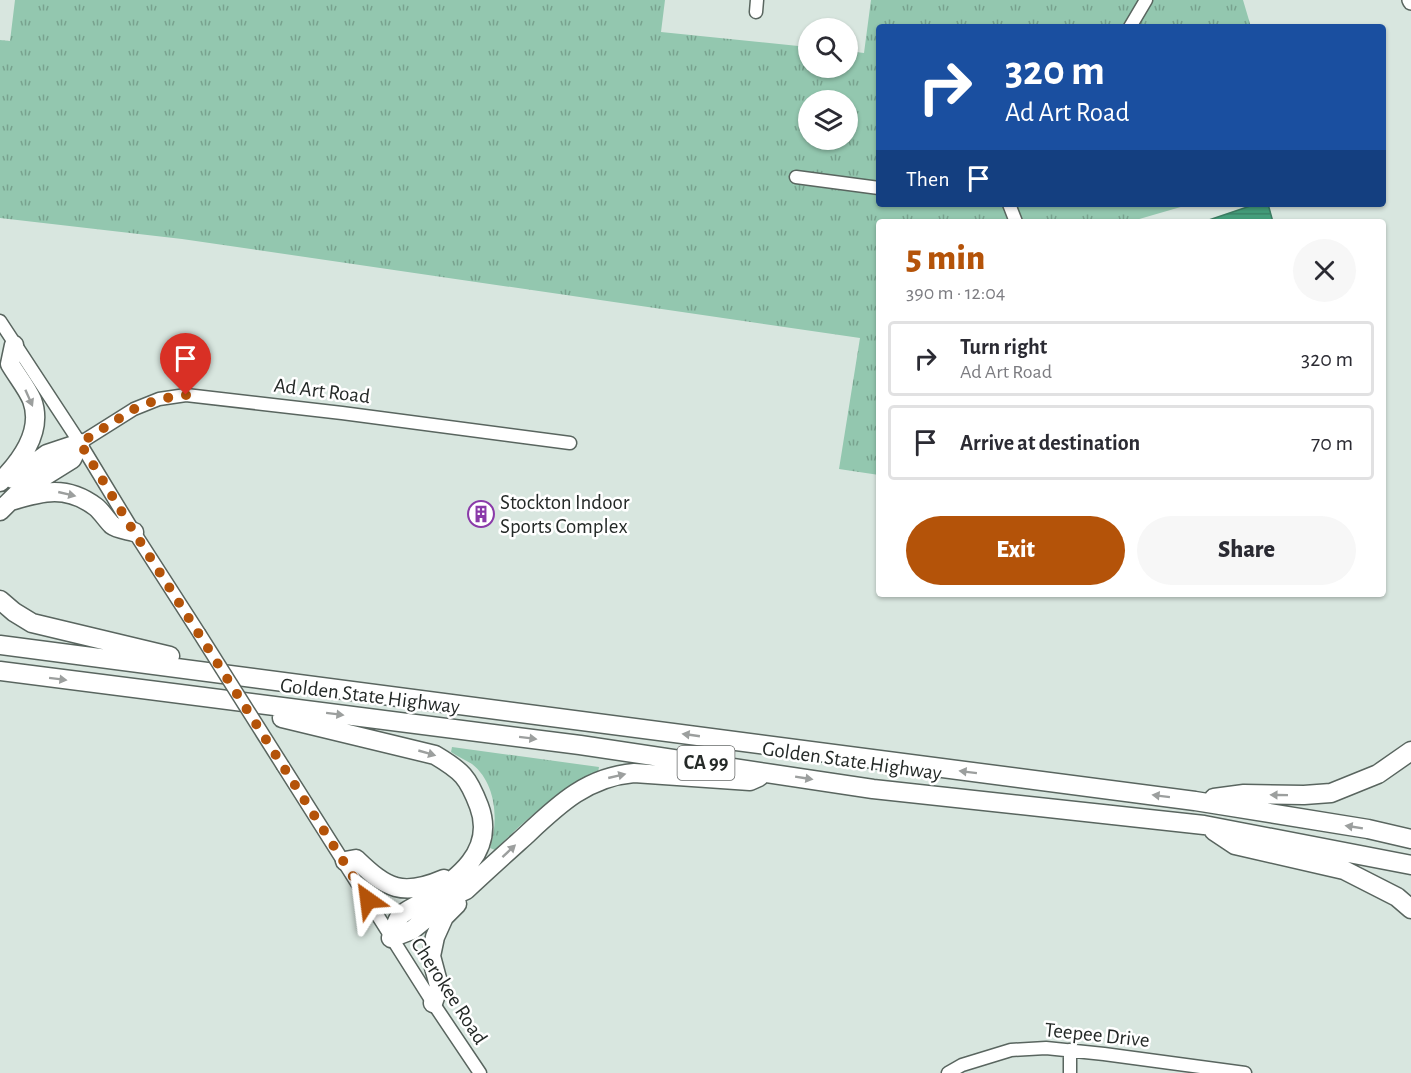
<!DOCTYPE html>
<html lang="en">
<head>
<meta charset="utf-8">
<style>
	:root { --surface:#fff; --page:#f7f7f7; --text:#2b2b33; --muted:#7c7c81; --line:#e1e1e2; --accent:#b45309 }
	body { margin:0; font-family:"Alegreya Sans",sans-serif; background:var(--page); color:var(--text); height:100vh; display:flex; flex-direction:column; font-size:22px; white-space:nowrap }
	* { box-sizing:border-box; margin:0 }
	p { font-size:20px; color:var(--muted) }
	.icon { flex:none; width:33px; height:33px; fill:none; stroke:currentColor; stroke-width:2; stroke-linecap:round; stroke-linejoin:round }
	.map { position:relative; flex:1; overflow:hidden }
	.details { position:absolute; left:876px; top:219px; width:510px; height:378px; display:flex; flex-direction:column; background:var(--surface); border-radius:6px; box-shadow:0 2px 4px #0004 }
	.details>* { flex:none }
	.banner { position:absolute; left:876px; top:24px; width:510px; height:183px; border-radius:6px; box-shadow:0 2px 4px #0004; background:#1a4fa0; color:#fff; overflow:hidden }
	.controls { position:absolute; left:798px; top:18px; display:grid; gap:12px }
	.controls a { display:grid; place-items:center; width:60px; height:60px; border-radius:50%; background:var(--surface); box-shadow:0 2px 4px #0004; font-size:30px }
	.pin { position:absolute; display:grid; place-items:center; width:51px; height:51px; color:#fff; margin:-62px -26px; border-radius:50% 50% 50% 0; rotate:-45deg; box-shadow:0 0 6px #0007 }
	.pin .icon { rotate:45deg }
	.me { position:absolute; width:66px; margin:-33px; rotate:329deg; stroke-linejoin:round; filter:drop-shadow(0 0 4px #0008) }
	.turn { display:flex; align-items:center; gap:21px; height:126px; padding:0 30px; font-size:27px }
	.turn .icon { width:78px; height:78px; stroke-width:2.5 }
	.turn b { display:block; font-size:42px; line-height:51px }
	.then { display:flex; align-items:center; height:57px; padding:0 30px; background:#0003; gap:12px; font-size:22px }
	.round { display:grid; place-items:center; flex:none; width:63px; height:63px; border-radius:32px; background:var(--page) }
	.summary { display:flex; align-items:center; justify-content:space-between; height:102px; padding:0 30px }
	h1 { font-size:36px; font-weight:800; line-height:45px; color:var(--accent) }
	.cta { display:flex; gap:12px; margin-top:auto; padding:12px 30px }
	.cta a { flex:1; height:69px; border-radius:36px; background:var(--accent); color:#fff; font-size:24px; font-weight:800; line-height:69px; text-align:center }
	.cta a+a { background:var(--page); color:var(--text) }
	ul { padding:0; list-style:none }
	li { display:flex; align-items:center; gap:18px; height:75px; margin:0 12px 9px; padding:0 18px; border:3px solid var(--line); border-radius:6px }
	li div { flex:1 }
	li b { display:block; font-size:22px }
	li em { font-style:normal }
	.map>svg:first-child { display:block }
</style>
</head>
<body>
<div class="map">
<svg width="1411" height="1073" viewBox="0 0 1411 1073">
	<defs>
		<pattern id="grass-tufts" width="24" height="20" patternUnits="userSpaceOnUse" patternTransform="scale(1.5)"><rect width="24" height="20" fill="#93c7af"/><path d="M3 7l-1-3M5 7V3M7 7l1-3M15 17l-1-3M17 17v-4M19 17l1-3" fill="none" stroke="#78a28e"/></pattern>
		<pattern id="water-rules" width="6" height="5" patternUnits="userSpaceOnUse" patternTransform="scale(1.5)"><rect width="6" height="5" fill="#459f7c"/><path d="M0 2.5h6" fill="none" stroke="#398266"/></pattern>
	</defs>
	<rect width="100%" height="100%" fill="#d8e6df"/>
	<path fill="url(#grass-tufts)" fill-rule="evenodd" d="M 15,0 L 665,0 L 661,32 L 808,47 L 808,68 L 848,68 L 848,51 L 864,53 L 871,0 L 1243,0 L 1251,27 L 879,27 L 879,204 L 1191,204 L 1129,222 L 879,222 L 879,475 L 839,469 L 860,338 L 182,239 L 0,218 L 0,40 L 10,41 ZM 808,100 L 848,100 L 848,140 L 808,140 Z
		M 452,747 L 599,767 L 598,773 C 556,792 527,818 495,850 L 490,848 C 499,820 496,783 472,764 C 465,760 457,756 451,752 Z"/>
	<path fill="url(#water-rules)" stroke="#3b7c62" stroke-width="1.5" d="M 1256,204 L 1268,204 L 1273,222 L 1203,222 Z"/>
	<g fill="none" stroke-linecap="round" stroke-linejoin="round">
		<defs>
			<path id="minor" d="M 756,12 L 757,0
				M 1130,27 L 1146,0
				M 796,177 L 879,188
				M 1009,204 L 1016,222
				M 0,321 L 80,443 L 134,532 L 199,633
				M 80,443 L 134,409 L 159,399 L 186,395 L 342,413 L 570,443
				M 283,766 L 433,1003 L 480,1073
				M 948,1073 L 962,1065 L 1011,1050 L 1046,1048 L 1104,1054 L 1245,1073
				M 1070,1073 L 1070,1050"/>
			<path id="major" d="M 1410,0 L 1411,2"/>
			<path id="highway" d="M 13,479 L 47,454 L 80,443
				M 0,482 C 20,462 44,432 32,400 C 27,388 17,376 10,364 L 14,345
				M 11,501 C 43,491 67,485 96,507 C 102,512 106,519 112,525 C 117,529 127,530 134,532
				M 0,511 L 19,492 L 72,459 L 80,443
				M 0,600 L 14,612 L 32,623 L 170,656
				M 0,645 L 1195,801 L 1368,829 L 1411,839
				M 0,671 L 580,745 L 873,789 L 1204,825 L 1411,865
				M 282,718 L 435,755 C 462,771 468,777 479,806 C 496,851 457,879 424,901 C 417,906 406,910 400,916 C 396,921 394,931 391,938
				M 1214,798 L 1244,794 L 1304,795 L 1331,793 L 1378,774 L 1411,751
				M 1214,831 L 1235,845 L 1344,870 L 1397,897 L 1411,909
				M 345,861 L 356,859 C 387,889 402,897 444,879
				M 391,938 L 412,930 L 455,895 L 466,890 C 485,872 504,855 524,837 C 557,806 586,777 634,773 L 750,781 L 759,777
				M 433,1003 L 439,986 L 431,956 L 435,937 L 444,917 L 457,904"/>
		</defs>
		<use href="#minor" stroke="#59655f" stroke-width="15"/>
		<use href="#major" stroke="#59655f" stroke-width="18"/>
		<use href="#highway" stroke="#59655f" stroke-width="21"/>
		<use href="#minor" stroke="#fff" stroke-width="12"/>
		<use href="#major" stroke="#fff" stroke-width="15"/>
		<use href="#highway" stroke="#fff" stroke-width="18"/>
		<defs>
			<path id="minor-bridge" d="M 199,633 L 283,766"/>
		</defs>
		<use href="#minor-bridge" stroke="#59655f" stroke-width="15" stroke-linecap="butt"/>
		<use href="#minor-bridge" stroke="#fff" stroke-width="12"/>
	</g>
	<defs><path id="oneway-solid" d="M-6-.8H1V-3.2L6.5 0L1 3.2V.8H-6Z" transform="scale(1.5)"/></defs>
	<g fill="#9c9f9e">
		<use href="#oneway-solid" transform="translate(29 398) rotate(66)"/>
		<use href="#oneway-solid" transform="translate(67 494) rotate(13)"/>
		<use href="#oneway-solid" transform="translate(58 679) rotate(7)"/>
		<use href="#oneway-solid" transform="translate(335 714) rotate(7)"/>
		<use href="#oneway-solid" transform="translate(691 735) rotate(-172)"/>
		<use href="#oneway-solid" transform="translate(528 738) rotate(7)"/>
		<use href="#oneway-solid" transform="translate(427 753) rotate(16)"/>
		<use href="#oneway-solid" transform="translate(968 772) rotate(-173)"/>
		<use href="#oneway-solid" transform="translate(617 776) rotate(-13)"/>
		<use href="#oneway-solid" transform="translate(804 778) rotate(9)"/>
		<use href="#oneway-solid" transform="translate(1279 795) rotate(-179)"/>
		<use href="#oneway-solid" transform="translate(1161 796) rotate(-173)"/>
		<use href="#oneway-solid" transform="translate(1354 827) rotate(-171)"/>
		<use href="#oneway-solid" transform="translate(509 851) rotate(-43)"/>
	</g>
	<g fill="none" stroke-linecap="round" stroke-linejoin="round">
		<path stroke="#b45309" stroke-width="10" stroke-dasharray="0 18" d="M 186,395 L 159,399 L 134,409 L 80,443 L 134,532 L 368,900"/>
	</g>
	<defs>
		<symbol id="building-ring" viewBox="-11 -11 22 22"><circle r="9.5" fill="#fff" stroke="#8a3aa9" stroke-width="1.5"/><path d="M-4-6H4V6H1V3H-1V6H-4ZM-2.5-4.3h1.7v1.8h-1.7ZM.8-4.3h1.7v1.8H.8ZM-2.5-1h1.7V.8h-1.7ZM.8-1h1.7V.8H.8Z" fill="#8a3aa9"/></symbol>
	</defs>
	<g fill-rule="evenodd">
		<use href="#building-ring" x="466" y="499" width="30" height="30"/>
	</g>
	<g text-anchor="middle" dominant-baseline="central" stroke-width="5" stroke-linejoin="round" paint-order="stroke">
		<rect fill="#fff" stroke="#666968" stroke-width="1.5" x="677.5" y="746" width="57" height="34" rx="4.5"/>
		<g font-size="20" font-weight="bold" fill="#242927">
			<text x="706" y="763">CA 99</text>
		</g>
		<g font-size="21" fill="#242927" stroke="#fff">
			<text transform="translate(322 391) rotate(7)">Ad Art Road</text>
			<text transform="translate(370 696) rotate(7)">Golden State Highway</text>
			<text transform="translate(852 761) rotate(8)">Golden State Highway</text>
			<text transform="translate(449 991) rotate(57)">Cherokee Road</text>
			<text transform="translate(1097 1035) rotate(6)">Teepee Drive</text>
		</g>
		<g font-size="21" fill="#242927" stroke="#fff" text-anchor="start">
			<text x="500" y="502">Stockton Indoor<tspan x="500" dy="24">Sports Complex</tspan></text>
		</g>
	</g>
</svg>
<div class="controls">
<a><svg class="icon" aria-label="search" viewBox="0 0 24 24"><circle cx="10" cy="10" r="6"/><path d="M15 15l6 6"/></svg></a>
<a><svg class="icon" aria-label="layers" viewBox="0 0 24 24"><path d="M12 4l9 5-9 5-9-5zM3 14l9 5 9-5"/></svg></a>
</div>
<div class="pin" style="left:186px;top:395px;background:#d93025"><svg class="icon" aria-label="arrive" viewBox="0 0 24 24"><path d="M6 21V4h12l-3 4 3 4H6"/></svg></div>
<svg class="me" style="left:368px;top:900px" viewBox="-20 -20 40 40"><path d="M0-17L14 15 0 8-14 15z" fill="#b45309" stroke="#fff" stroke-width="4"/></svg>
<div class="banner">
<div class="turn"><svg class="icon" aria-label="right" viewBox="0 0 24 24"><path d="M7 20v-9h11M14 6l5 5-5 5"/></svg><div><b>320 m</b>Ad Art Road</div></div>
<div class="then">Then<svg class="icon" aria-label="arrive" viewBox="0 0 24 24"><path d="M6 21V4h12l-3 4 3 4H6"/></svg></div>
</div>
<section class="details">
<div class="summary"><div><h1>5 min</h1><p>390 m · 12:04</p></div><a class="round"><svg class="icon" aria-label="close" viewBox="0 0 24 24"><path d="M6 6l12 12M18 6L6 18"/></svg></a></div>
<ul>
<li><svg class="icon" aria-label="right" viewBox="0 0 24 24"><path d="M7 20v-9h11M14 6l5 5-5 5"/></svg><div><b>Turn right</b><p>Ad Art Road</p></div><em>320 m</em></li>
<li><svg class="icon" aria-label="arrive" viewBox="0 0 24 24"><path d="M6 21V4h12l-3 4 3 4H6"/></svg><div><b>Arrive at destination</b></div><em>70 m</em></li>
</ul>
<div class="cta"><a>Exit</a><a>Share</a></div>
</section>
</div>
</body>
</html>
